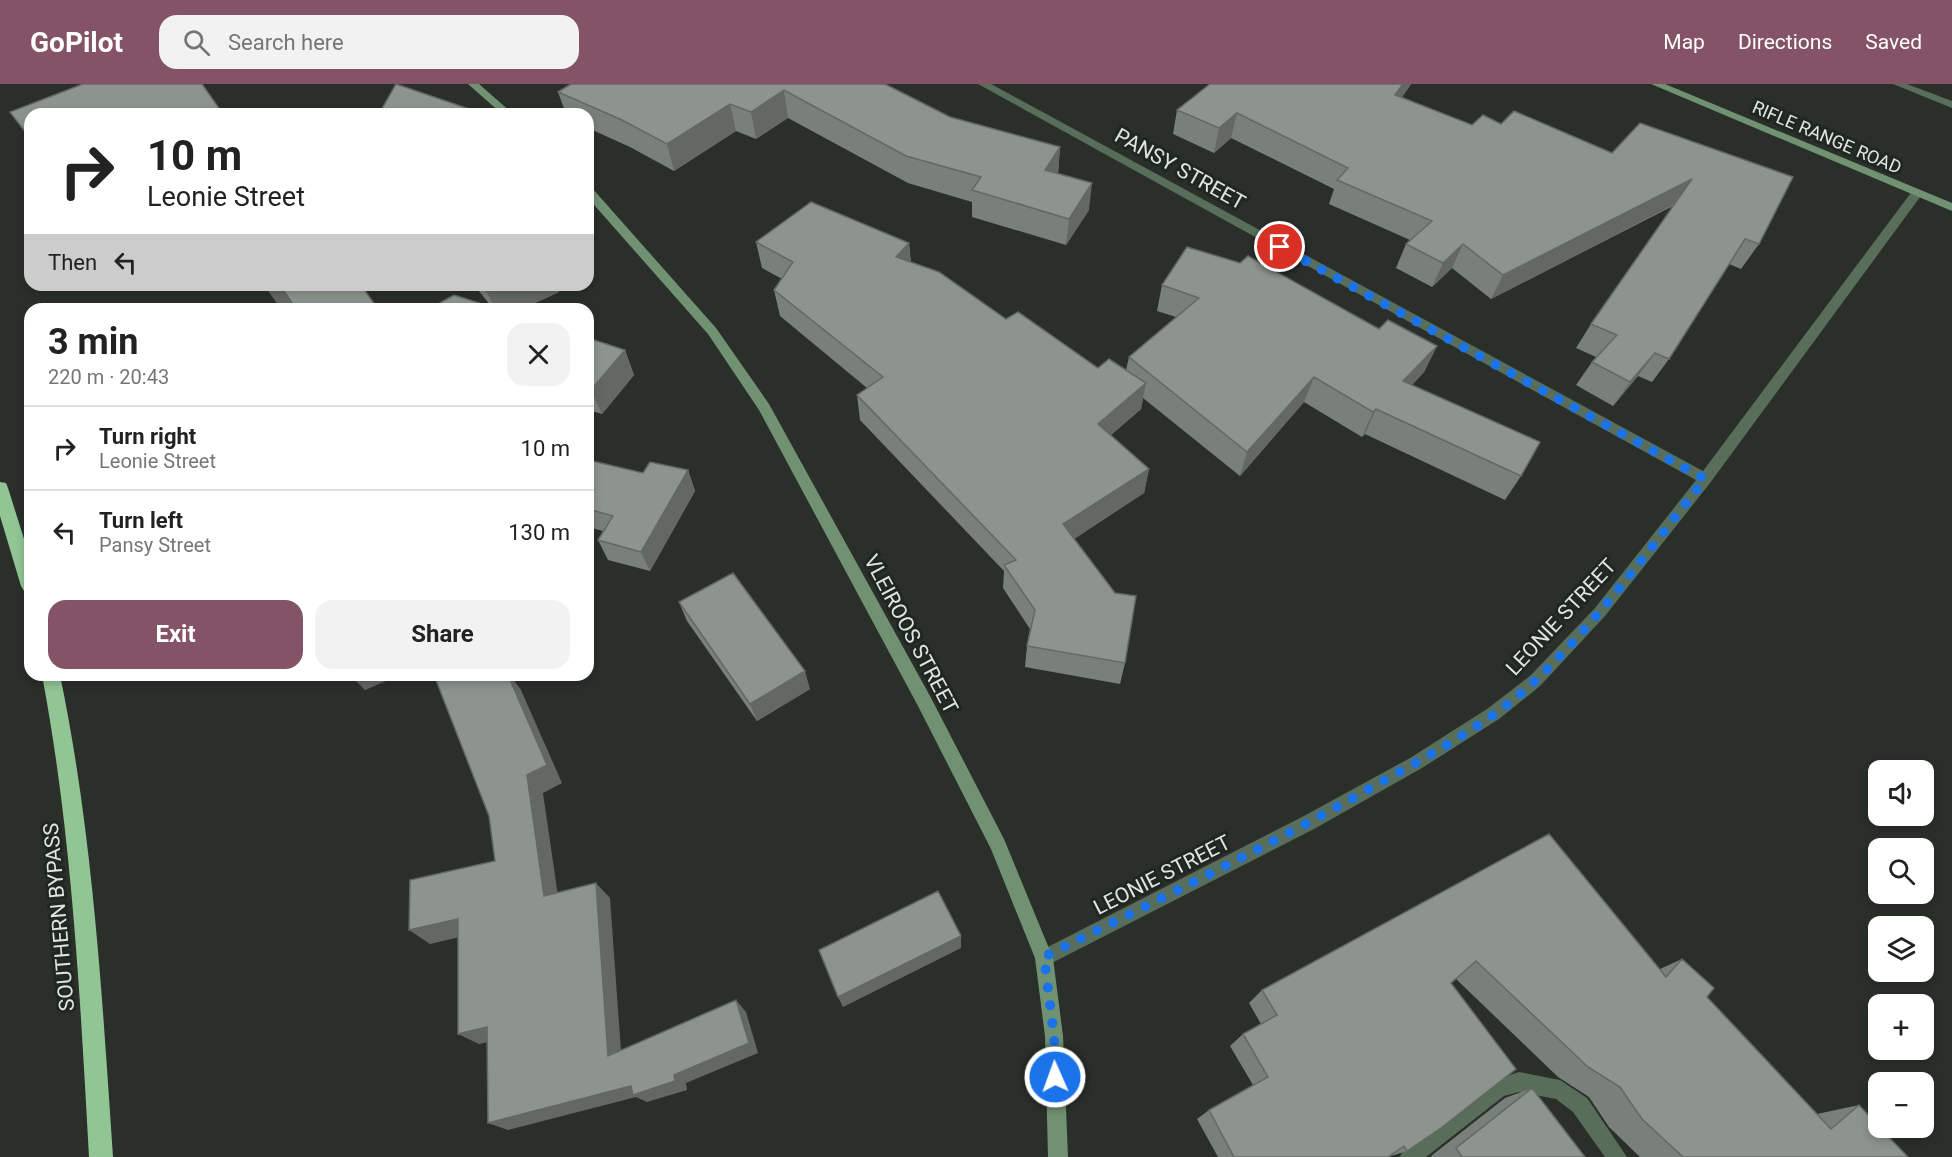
<!DOCTYPE html>
<html lang="en">
<head>
<meta charset="utf-8">
<style>
	:root { --surface:#fff; --page:#f2f2f2; --text:#222; --muted:#767676; --line:#e0e0e0; --accent:#855366 }
	body { margin:0; font-family:Roboto,sans-serif; background:var(--page); color:var(--text); height:100vh; display:flex; flex-direction:column; font-size:22px; white-space:nowrap }
	* { box-sizing:border-box; margin:0 }
	p { font-size:20px; color:var(--muted) }
	.icon { flex:none; width:33px; height:33px; fill:none; stroke:currentColor; stroke-width:2; stroke-linecap:round; stroke-linejoin:round }
	.map { position:relative; flex:1; overflow:hidden }
	.details { position:absolute; left:24px; top:219px; width:570px; height:378px; display:flex; flex-direction:column; background:var(--surface); border-radius:18px; box-shadow:0 3px 9px #0003 }
	.details>* { flex:none }
	.guide { position:absolute; left:24px; top:24px; width:570px; height:183px; border-radius:18px; box-shadow:0 3px 9px #0003; background:#fff; color:var(--text); overflow:hidden }
	.buttons { position:absolute; left:1868px; top:676px; display:grid; gap:12px }
	.buttons a { display:grid; place-items:center; width:66px; height:66px; border-radius:12px; background:var(--surface); box-shadow:0 3px 9px #0003; font-size:30px }
	.pin { position:absolute; display:grid; place-items:center; width:51px; height:51px; color:#fff; margin:-26px; border:3px solid #fff; border-radius:50%; box-shadow:0 2px 6px #0007 }
	.me { position:absolute; width:66px; margin:-33px; rotate:358deg; stroke-linejoin:round; filter:drop-shadow(0 0 4px #0008) }
	.turn { display:flex; align-items:center; gap:21px; height:126px; padding:0 24px; font-size:27px }
	.turn .icon { width:78px; height:78px; stroke-width:2.5 }
	.turn b { display:block; font-size:42px; line-height:51px }
	.then { display:flex; align-items:center; height:57px; padding:0 24px; background:#0003; gap:12px; font-size:22px }
	.round { display:grid; place-items:center; flex:none; width:63px; height:63px; border-radius:18px; background:var(--page) }
	.summary { display:flex; align-items:center; justify-content:space-between; height:102px; padding:0 24px }
	h1 { font-size:36px; font-weight:700; line-height:45px }
	.cta { display:flex; gap:12px; margin-top:auto; padding:12px 24px }
	.cta a { flex:1; height:69px; border-radius:18px; background:var(--accent); color:#fff; font-size:24px; font-weight:700; line-height:69px; text-align:center }
	.cta a+a { background:var(--page); color:var(--text) }
	ul { padding:0; list-style:none }
	li { display:flex; align-items:center; gap:18px; height:84px; padding:0 24px; border-top:2px solid var(--line) }
	li div { flex:1 }
	li b { display:block; font-size:22px }
	li em { font-style:normal }
	header { display:flex; align-items:center; gap:36px; box-sizing:border-box; height:84px; padding:0 30px; background:var(--accent); color:#fff }
	header strong { font-size:28px }
	nav { display:flex; gap:33px; margin-inline-start:auto; font-size:21px }
	.search { width:420px; height:54px; background:var(--page); display:flex; align-items:center; gap:15px; box-sizing:border-box; padding:0 21px; border-radius:18px; color:var(--muted); font-size:22px }
	.map>svg:first-child { display:block }
</style>
</head>
<body>
<header>
<strong>GoPilot</strong>
<div class="search"><svg class="icon" aria-label="search" viewBox="0 0 24 24"><circle cx="10" cy="10" r="6"/><path d="M15 15l6 6"/></svg>Search here</div>
<nav><a>Map</a><a>Directions</a><a>Saved</a></nav>
</header>
<div class="map">
<svg width="1952" height="1073" viewBox="0 0 1952 1073">
	<rect width="100%" height="100%" fill="#2a2f2a"/>
	<g fill="none" stroke-linecap="round" stroke-linejoin="round">
		<path fill="#586d5a" fill-rule="evenodd" d="M 1519,988 L 1560,996 L 1587,1014 L 1627,1073 L 1605,1073 L 1573,1028 L 1556,1015 L 1519,1008 L 1504,1012 L 1426,1073 L 1400,1073 L 1403,1066 L 1492,997 Z"/>
		<path fill="#586d5a" fill-rule="evenodd" d="M 978,0 L 991,0 L 1703,387 L 1913,106 L 1921,106 L 1923,109 L 1710,399 L 1605,532 L 1540,602 L 1499,635 L 1422,684 L 1314,745 L 1044,883 L 1038,880 L 1035,874 L 1038,868 L 1302,733 L 1410,674 L 1487,625 L 1530,592 L 1595,524 L 1696,396 Z
			M 1893,0 L 1907,0 L 1952,17 L 1952,24 Z"/>
		<path fill="#709172" fill-rule="evenodd" d="M 468,0 L 479,0 L 513,30 L 502,30 Z
			M 1651,0 L 1665,0 L 1952,119 L 1952,127 Z
			M 588,103 L 592,104 L 716,244 L 769,320 L 930,612 L 1004,755 L 1053,874 L 1063,952 L 1068,1073 L 1048,1073 L 1045,952 L 1035,874 L 991,765 L 918,622 L 759,326 L 708,250 L 588,114 Z"/>
		<path fill="#91c594" fill-rule="evenodd" d="M 0,398 L 6,399 L 8,404 L 30,474 L 30,509 L 24,507 L 21,502 L 0,432 Z
			M 42,591 L 60,591 C 93,750 102,911 113,1073 L 89,1073 C 80,911 72,750 42,591 Z"/>
	</g>
	<path fill="#797f79" d="M 885,0 L 950,33 L 1060,63 L 1058,89 L 1089,126 L 1066,161 L 972,133 L 972,118 L 908,99 L 788,34 L 756,55 L 736,47 L 674,87 L 630,63 L 588,44 L 588,30 L 566,30 L 558,8 Z
		M 1210,0 L 1411,0 L 1402,13 L 1472,41 L 1483,31 L 1501,40 L 1514,27 L 1612,69 L 1640,39 L 1793,93 L 1759,160 L 1741,185 L 1729,180 L 1669,275 L 1652,298 L 1638,292 L 1613,322 L 1576,301 L 1592,278 L 1596,273 L 1576,264 L 1591,240 L 1675,121 L 1491,215 L 1452,184 L 1432,203 L 1396,184 L 1406,160 L 1410,156 L 1329,120 L 1334,105 L 1231,54 L 1214,69 L 1173,50 L 1177,26 Z
		M 756,158 L 909,159 L 911,178 L 1006,235 L 1098,284 L 1126,286 L 1129,273 L 1176,233 L 1157,227 L 1162,201 L 1379,245 L 1437,262 L 1424,288 L 1412,301 L 1521,392 L 1505,416 L 1365,350 L 1362,353 L 1304,318 L 1240,392 L 1143,314 L 1141,325 L 1111,351 L 1149,385 L 1144,409 L 1074,455 L 1125,579 L 1120,600 L 1025,583 L 1027,562 L 1030,545 L 1003,504 L 1004,487 L 860,336 L 857,311 L 867,304 L 780,232 L 774,206 L 782,195 L 762,184 Z
		M 474,201 L 556,201 L 559,208 L 522,225 L 429,225 L 491,222 Z
		M 588,254 L 625,266 L 634,291 L 602,330 L 588,326 Z
		M 588,376 L 643,389 L 688,386 L 695,407 L 650,487 L 608,476 L 598,456 L 603,447 L 588,443 Z
		M 679,518 L 810,605 L 757,637 L 687,537 Z
		M 1549,750 L 1660,885 L 1682,875 L 1707,913 L 1817,1030 L 1859,1021 L 1908,1073 L 1640,1073 L 1609,1043 L 1589,1013 L 1558,993 L 1456,895 L 1451,899 L 1407,1067 L 1388,1073 L 1218,1073 L 1197,1035 L 1209,1026 L 1253,1001 L 1230,962 L 1243,950 L 1261,940 L 1249,919 L 1262,906 Z
		M 1532,1004 L 1585,1073 L 1432,1073 L 1431,1072 L 1505,1014 Z"/>
	<path fill="#636863" d="M 1403,0 L 1411,0 L 1387,35 L 1395,11 Z
		M 784,6 L 788,34 L 756,55 L 751,28 Z
		M 730,20 L 736,47 L 674,87 L 667,60 Z
		M 1237,29 L 1231,54 L 1214,69 L 1219,44 Z
		M 1060,63 L 1058,90 L 1045,86 Z
		M 1692,95 L 1677,119 L 1491,215 L 1503,191 Z
		M 1092,99 L 1089,126 L 1066,161 L 1069,135 Z
		M 909,159 L 911,185 L 896,173 Z
		M 1463,160 L 1452,184 L 1432,203 L 1443,179 Z
		M 264,201 L 281,201 L 294,220 L 281,225 Z
		M 502,201 L 556,201 L 559,208 L 522,225 L 495,225 L 487,208 Z
		M 1437,262 L 1424,288 L 1392,322 L 1403,297 Z
		M 625,266 L 634,291 L 602,330 L 591,306 Z
		M 1655,269 L 1638,292 L 1613,322 L 1630,298 Z
		M 1314,293 L 1304,318 L 1240,392 L 1247,368 Z
		M 1146,299 L 1141,325 L 1095,364 L 1098,340 Z
		M 1376,325 L 1365,350 L 1362,353 L 1373,328 Z
		M 1149,385 L 1144,409 L 1061,463 L 1063,440 Z
		M 688,386 L 695,407 L 650,487 L 641,468 Z
		M 805,587 L 810,605 L 757,637 L 750,620 Z
		M 350,591 L 400,591 L 365,606 Z
		M 508,591 L 510,591 L 521,606 L 562,699 L 543,709 L 560,826 L 544,812 Z
		M 596,799 L 610,814 L 622,981 L 608,972 Z
		M 458,835 L 477,849 L 430,860 L 409,846 Z
		M 961,852 L 961,864 L 843,923 L 838,913 Z
		M 736,916 L 746,928 L 758,969 L 686,999 L 687,1006 L 647,1018 L 636,1013 L 508,1046 L 488,1039 L 674,991 Z
		M 487,943 L 507,954 L 479,960 L 458,950 Z"/>
	<path fill="#8d948d" stroke="#636863" stroke-width="1.5" d="M 83,0 L 202,0 L 223,30 L 30,30 L 30,54 L 10,28 Z
		M 396,0 L 481,29 L 480,30 L 379,30 Z
		M 571,0 L 885,0 L 950,33 L 1060,63 L 1045,86 L 1092,99 L 1069,135 L 972,106 L 981,93 L 906,72 L 784,6 L 751,28 L 730,20 L 667,60 L 622,36 L 558,8 Z
		M 1210,0 L 1403,0 L 1395,11 L 1472,41 L 1483,31 L 1501,40 L 1514,27 L 1612,69 L 1640,39 L 1793,93 L 1759,160 L 1745,155 L 1669,275 L 1655,269 L 1630,298 L 1592,278 L 1617,251 L 1591,240 L 1692,95 L 1503,191 L 1463,160 L 1443,179 L 1406,160 L 1432,137 L 1337,96 L 1348,84 L 1237,29 L 1219,44 L 1177,26 Z
		M 811,118 L 909,159 L 896,173 L 939,188 L 1006,235 L 1018,228 L 1098,284 L 1109,275 L 1146,299 L 1098,340 L 1149,385 L 1063,440 L 1115,509 L 1136,512 L 1125,579 L 1027,562 L 1035,526 L 1004,481 L 1016,476 L 857,311 L 883,293 L 774,206 L 793,178 L 756,158 Z
		M 1187,163 L 1240,179 L 1248,172 L 1379,245 L 1388,236 L 1437,262 L 1403,297 L 1540,358 L 1521,392 L 1376,325 L 1373,328 L 1314,293 L 1247,368 L 1129,273 L 1199,214 L 1162,201 Z
		M 280,201 L 361,201 L 378,225 L 296,225 Z
		M 482,201 L 502,201 L 487,208 Z
		M 454,211 L 498,225 L 429,225 Z
		M 588,254 L 625,266 L 591,306 L 588,305 Z
		M 588,376 L 643,389 L 650,378 L 688,386 L 641,468 L 598,456 L 613,432 L 588,425 Z
		M 733,489 L 805,587 L 750,620 L 679,518 Z
		M 434,591 L 508,591 L 547,681 L 527,691 L 544,812 L 596,799 L 608,972 L 736,916 L 749,959 L 674,991 L 675,997 L 633,1011 L 631,1002 L 488,1039 L 487,943 L 458,950 L 458,835 L 409,846 L 410,796 L 495,777 L 489,732 Z
		M 1549,750 L 1666,893 L 1682,875 L 1714,904 L 1707,913 L 1831,1045 L 1859,1021 L 1878,1041 L 1878,1044 L 1880,1044 L 1908,1073 L 1683,1073 L 1642,1035 L 1620,1003 L 1588,983 L 1476,877 L 1451,899 L 1516,985 L 1441,1044 L 1407,1067 L 1404,1062 L 1388,1073 L 1234,1073 L 1209,1026 L 1268,993 L 1243,950 L 1277,931 L 1262,906 Z
		M 938,807 L 961,852 L 838,913 L 819,866 Z
		M 1532,1004 L 1585,1073 L 1462,1073 L 1456,1064 Z"/>
	<g fill="none" stroke-linecap="round" stroke-linejoin="round">
		<path stroke="#1a73e8" stroke-width="10" stroke-dasharray="0 18" d="M 1055,993 L 1054,952 L 1044,873 C 1156,817 1269,762 1378,700 C 1431,670 1491,639 1536,596 C 1599,536 1651,463 1705,395 L 1280,163"/>
	</g>
	<g text-anchor="middle" dominant-baseline="central" stroke-width="6" stroke-linejoin="round" paint-order="stroke">
		<g font-size="18" fill="#e1e5e1" stroke="#202620">
			<text transform="translate(1827 53) rotate(23)">RIFLE RANGE ROAD</text>
		</g>
		<g font-size="21" fill="#e1e5e1" stroke="#202620">
			<text transform="translate(1180 85) rotate(29)">PANSY STREET</text>
			<text transform="translate(1561 533) rotate(-47)">LEONIE STREET</text>
			<text transform="translate(911 550) rotate(62)">VLEIROOS STREET</text>
			<text transform="translate(1162 791) rotate(-27)">LEONIE STREET</text>
			<text transform="translate(59 833) rotate(-95)">SOUTHERN BYPASS</text>
		</g>
	</g>
</svg>
<div class="buttons">
<a><svg class="icon" aria-label="sound" viewBox="0 0 24 24"><path d="M4 9h4l5-4v14l-5-4H4zM17 9q2 3 0 6"/></svg></a>
<a><svg class="icon" aria-label="search" viewBox="0 0 24 24"><circle cx="10" cy="10" r="6"/><path d="M15 15l6 6"/></svg></a>
<a><svg class="icon" aria-label="layers" viewBox="0 0 24 24"><path d="M12 4l9 5-9 5-9-5zM3 14l9 5 9-5"/></svg></a>
<a>+</a>
<a>−</a>
</div>
<div class="pin" style="left:1280px;top:163px;background:#d93025"><svg class="icon" aria-label="arrive" viewBox="0 0 24 24"><path d="M6 21V4h12l-3 4 3 4H6"/></svg></div>
<svg class="me" style="left:1055px;top:993px" viewBox="-20 -20 40 40"><circle r="17" fill="#1a73e8" stroke="#fff" stroke-width="3"/><path d="M0-11L8 9 0 5-8 9z" fill="#fff"/></svg>
<div class="guide">
<div class="turn"><svg class="icon" aria-label="right" viewBox="0 0 24 24"><path d="M7 20v-9h11M14 6l5 5-5 5"/></svg><div><b>10 m</b>Leonie Street</div></div>
<div class="then">Then<svg class="icon" aria-label="left" viewBox="0 0 24 24"><path d="M17 20v-9H6M10 6l-5 5 5 5"/></svg></div>
</div>
<section class="details">
<div class="summary"><div><h1>3 min</h1><p>220 m · 20:43</p></div><a class="round"><svg class="icon" aria-label="close" viewBox="0 0 24 24"><path d="M6 6l12 12M18 6L6 18"/></svg></a></div>
<ul>
<li><svg class="icon" aria-label="right" viewBox="0 0 24 24"><path d="M7 20v-9h11M14 6l5 5-5 5"/></svg><div><b>Turn right</b><p>Leonie Street</p></div><em>10 m</em></li>
<li><svg class="icon" aria-label="left" viewBox="0 0 24 24"><path d="M17 20v-9H6M10 6l-5 5 5 5"/></svg><div><b>Turn left</b><p>Pansy Street</p></div><em>130 m</em></li>
</ul>
<div class="cta"><a>Exit</a><a>Share</a></div>
</section>
</div>
</body>
</html>
